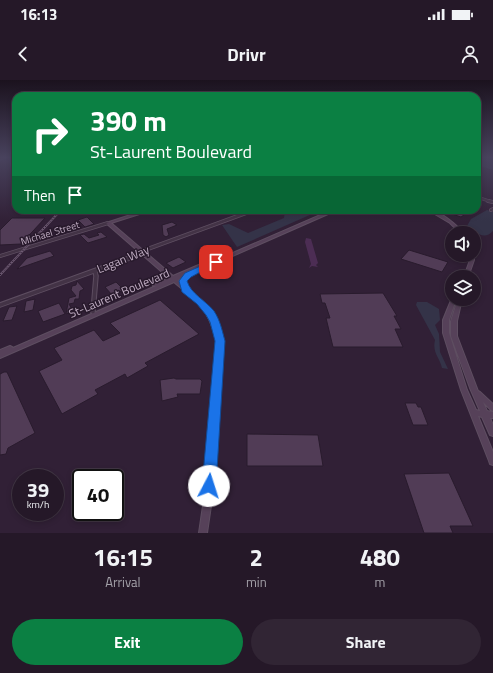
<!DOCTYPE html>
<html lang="en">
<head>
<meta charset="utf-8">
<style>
	:root { --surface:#251828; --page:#312534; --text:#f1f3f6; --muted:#a3a0a8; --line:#423745; --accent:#0b8043 }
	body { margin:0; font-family:"Titillium Web",sans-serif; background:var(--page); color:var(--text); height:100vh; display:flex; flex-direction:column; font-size:15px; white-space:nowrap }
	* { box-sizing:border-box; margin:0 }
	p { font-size:13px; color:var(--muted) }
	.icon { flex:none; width:22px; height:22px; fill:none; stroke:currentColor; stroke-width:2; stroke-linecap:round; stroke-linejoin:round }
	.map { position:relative; height:453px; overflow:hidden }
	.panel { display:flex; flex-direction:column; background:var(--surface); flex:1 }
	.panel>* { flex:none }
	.hud { position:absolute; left:12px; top:12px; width:469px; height:122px; border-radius:12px; box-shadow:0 2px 6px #0003,0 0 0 1px var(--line); background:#0b8043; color:#fff; overflow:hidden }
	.controls { position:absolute; left:445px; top:146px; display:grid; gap:8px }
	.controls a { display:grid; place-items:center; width:36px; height:36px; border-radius:50%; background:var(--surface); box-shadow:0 2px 6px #0003,0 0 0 1px var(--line); font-size:20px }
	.speed { position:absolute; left:12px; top:389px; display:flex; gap:8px; font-size:20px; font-weight:700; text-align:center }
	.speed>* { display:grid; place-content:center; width:52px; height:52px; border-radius:50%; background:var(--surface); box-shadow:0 2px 6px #0003,0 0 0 1px var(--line); line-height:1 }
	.speed small { font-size:10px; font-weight:400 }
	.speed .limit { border:2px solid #111; border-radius:6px; background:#fff; color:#111 }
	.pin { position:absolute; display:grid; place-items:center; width:34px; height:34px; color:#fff; margin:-17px; border-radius:8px; box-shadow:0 2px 6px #0006 }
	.me { position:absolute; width:44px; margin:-22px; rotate:5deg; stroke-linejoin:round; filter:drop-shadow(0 0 3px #0008) }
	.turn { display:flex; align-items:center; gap:14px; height:84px; padding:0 12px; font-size:18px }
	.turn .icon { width:52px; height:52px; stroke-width:2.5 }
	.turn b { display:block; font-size:28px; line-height:34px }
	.then { display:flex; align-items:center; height:38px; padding:0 12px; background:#0003; gap:8px; font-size:15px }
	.eta { display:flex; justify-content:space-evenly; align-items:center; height:68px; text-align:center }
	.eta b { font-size:24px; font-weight:700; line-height:28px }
	.action { display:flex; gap:8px; margin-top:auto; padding:8px 12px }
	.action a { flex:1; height:46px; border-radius:24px; background:var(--accent); color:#fff; font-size:16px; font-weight:700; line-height:46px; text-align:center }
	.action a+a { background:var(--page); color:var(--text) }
	.status { display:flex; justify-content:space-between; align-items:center; height:28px; padding:0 20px; background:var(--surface); direction:ltr }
	.status svg { height:11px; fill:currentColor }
	header { display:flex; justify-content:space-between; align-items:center; height:52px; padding:0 12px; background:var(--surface); font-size:18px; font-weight:700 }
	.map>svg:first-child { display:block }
</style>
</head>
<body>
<div class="status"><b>16:13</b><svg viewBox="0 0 49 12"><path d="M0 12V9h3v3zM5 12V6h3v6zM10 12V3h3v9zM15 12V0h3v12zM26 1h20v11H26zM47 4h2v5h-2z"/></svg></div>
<header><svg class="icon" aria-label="back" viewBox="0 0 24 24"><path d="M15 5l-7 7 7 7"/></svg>Drivr<svg class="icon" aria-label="person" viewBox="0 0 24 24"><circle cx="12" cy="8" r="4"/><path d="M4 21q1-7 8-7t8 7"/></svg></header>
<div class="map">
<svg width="493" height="453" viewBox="0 0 493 453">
	<rect width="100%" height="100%" fill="#312036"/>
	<path fill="#343348" d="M 477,78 L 489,78 L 493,82 L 493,90 L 477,85 Z
		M 285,130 L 321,130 L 237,167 L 222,145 L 229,144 L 248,153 L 284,138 Z
		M 487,130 L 493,132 L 493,151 C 484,161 475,152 467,146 L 471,139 Z
		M 417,222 L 427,222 L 439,229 L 440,240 L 435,245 L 439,254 L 440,272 L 448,289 L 442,288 C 440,278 432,273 435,260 L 416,225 Z"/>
	<path fill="#4c2d54" d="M 306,158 L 311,159 L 318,183 L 316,185 L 318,187 L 312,186 L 309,188 L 311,184 L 305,162 Z"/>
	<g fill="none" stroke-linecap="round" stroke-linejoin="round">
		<path stroke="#4c2d54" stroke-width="1" d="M 9,78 L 12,90"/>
	</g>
	<path fill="#513c56" stroke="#291b2d" d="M 454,130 L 461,130 L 468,132 L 461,137 L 449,133 Z
		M 87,137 L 94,144 L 85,147 L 78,140 Z
		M 12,138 L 45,138 L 21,164 L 0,165 L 0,150 Z
		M 172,142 L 177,145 L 167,149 L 169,155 L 166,157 L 163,155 L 162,145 Z
		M 101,152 L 107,157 L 88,163 L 80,155 L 84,154 L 89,158 L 99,155 L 97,153 Z
		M 409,170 L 448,182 L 442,192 L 401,179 Z
		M 50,171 L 54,176 L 17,189 L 27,178 Z
		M 179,177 L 186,182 L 173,188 L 166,183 Z
		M 77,201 L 84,209 L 80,211 L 79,219 L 75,219 L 74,223 L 69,224 L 73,231 L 66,234 L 69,218 L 76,216 L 71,210 L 72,206 L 76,205 Z
		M 116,202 L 124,210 L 112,215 L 105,207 Z
		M 383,213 L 397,236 L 394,236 L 401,249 L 395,249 L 403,267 L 333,267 L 326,238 L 330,238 L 325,223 L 322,223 L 320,214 Z
		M 35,219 L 33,230 L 24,232 L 26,221 Z
		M 160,220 L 199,254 L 145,283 L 148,286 L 127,298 L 125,294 L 95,310 L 98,314 L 62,334 L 39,291 L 62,280 L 54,268 L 94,250 L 103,261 L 120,253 L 110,243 Z
		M 59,223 L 65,234 L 43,242 L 38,231 Z
		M 17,226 L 12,240 L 3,241 L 9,227 Z
		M 4,292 L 7,292 L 35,353 L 8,368 L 6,374 L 0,375 L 0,294 Z
		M 174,298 L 176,299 L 200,299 L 202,301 L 200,314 L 177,314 L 178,317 L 162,321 L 160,300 Z
		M 405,323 L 416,323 L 418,327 L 421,327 L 428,345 L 413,345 Z
		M 247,354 L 318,355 L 323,386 L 247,386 Z
		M 449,393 L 473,446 L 450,446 L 453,453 L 424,453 L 404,394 Z"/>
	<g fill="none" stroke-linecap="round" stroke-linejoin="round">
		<defs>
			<path id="street-far2" d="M 0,79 L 3,78
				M 477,117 L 492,122"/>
			<path id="street-far1" d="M 488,121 L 493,122
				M 491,130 L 493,129
				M 0,176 L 108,143
				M 133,177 L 145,170 L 246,133"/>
			<path id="street" d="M 0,225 L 135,176
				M 93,232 L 96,196 L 95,191"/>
			<path id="secondary" d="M 146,130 L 152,130 L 111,143 L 173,196 L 201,184 L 203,184 L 205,185 L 332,130 L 337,130 L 178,200 C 186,207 195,214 202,221 C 213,232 218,247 223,261 L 213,412 L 207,453 L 199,453 L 205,412 L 217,261 C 213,247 208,233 198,222 C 190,215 182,209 174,202 L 0,278 L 0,270 L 10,266 L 12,267 L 13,268 L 156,206 L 153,206 L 153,205 L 169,198 L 106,143 Z
				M 428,130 C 440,130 456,145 464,153 L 460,153 L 450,143 Z
				M 470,175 L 474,175 L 474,180 L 468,197 L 464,197 L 470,180 Z
				M 452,218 L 452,219 L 456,219 L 449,240 L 449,253 L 467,310 L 476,330 L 480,331 L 470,308 L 451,256 L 451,241 L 458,219 L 462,219 L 457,241 L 457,256 L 478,311 L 480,312 L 493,324 L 493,331 L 491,330 L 483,322 L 487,331 L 493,332 L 493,338 L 490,338 L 493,345 L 493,356 L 490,355 L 482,337 L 478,336 L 493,372 L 493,385 L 490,384 L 489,381 L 461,310 L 443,253 L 443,240 Z"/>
		</defs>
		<use href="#street-far2" stroke="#5e4e61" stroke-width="3"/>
		<use href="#street-far1" stroke="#5e4e61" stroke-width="4"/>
		<use href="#street" stroke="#5e4e61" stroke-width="5.5"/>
		<use href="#secondary" stroke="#5e4e61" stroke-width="2"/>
		<use href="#street-far2" stroke="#433346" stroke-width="2"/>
		<use href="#street-far1" stroke="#433346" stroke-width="2.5"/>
		<use href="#street" stroke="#433346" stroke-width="3.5"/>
		<use href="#secondary" fill="#564159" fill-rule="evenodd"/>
		<defs>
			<path id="rail" d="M 0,195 L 61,130"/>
		</defs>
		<use href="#rail" stroke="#6e5a73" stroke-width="2"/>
		<use href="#rail" stroke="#27192b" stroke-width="1" stroke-dasharray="1.5" stroke-linecap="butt"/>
	</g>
	<linearGradient id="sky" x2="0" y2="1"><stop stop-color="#1b121e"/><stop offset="0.55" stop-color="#48425d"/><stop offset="1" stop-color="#48425d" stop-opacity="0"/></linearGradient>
	<rect width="493" height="141" fill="url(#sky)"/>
	<path fill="#1a73e8" stroke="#114b97" d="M 214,180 L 219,180 L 220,182 L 191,197 L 187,201 C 191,214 205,220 214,231 C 220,240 222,250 225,261 L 216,406 L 214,411 L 209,413 L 204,411 L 202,406 L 215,261 L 210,242 L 206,235 L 197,224 L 182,212 L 179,201 L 185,193 Z"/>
	<g text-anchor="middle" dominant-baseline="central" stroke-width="3" stroke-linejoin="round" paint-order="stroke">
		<g font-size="10" fill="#c0adc3" stroke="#27192b">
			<text transform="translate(50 153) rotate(-17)">Michael Street</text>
		</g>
		<g font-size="12" fill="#c0adc3" stroke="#27192b">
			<text transform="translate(123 179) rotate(-22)">Lagan Way</text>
			<text transform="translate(119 213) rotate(-23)">St-Laurent Boulevard</text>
		</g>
	</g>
</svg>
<div class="controls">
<a><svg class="icon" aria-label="sound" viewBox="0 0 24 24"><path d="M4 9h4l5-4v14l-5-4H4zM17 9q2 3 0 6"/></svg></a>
<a><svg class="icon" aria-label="layers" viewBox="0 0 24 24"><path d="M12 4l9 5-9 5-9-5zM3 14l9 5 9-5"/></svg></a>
</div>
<div class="speed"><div>39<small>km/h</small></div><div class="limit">40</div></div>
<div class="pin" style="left:216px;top:182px;background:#d93025"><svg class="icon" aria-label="arrive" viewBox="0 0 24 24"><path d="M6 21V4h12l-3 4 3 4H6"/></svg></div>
<svg class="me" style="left:209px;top:406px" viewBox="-20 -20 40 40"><circle r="19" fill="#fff"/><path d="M0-13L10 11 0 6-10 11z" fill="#1a73e8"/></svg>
<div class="hud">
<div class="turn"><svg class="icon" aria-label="right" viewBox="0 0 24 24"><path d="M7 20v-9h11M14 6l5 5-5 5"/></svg><div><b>390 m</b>St-Laurent Boulevard</div></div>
<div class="then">Then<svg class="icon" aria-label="arrive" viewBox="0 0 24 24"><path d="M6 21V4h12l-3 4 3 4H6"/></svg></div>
</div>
</div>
<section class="panel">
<div class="eta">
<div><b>16:15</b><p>Arrival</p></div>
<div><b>2</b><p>min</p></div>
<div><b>480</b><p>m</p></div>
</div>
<div class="action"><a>Exit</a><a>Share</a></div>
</section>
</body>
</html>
